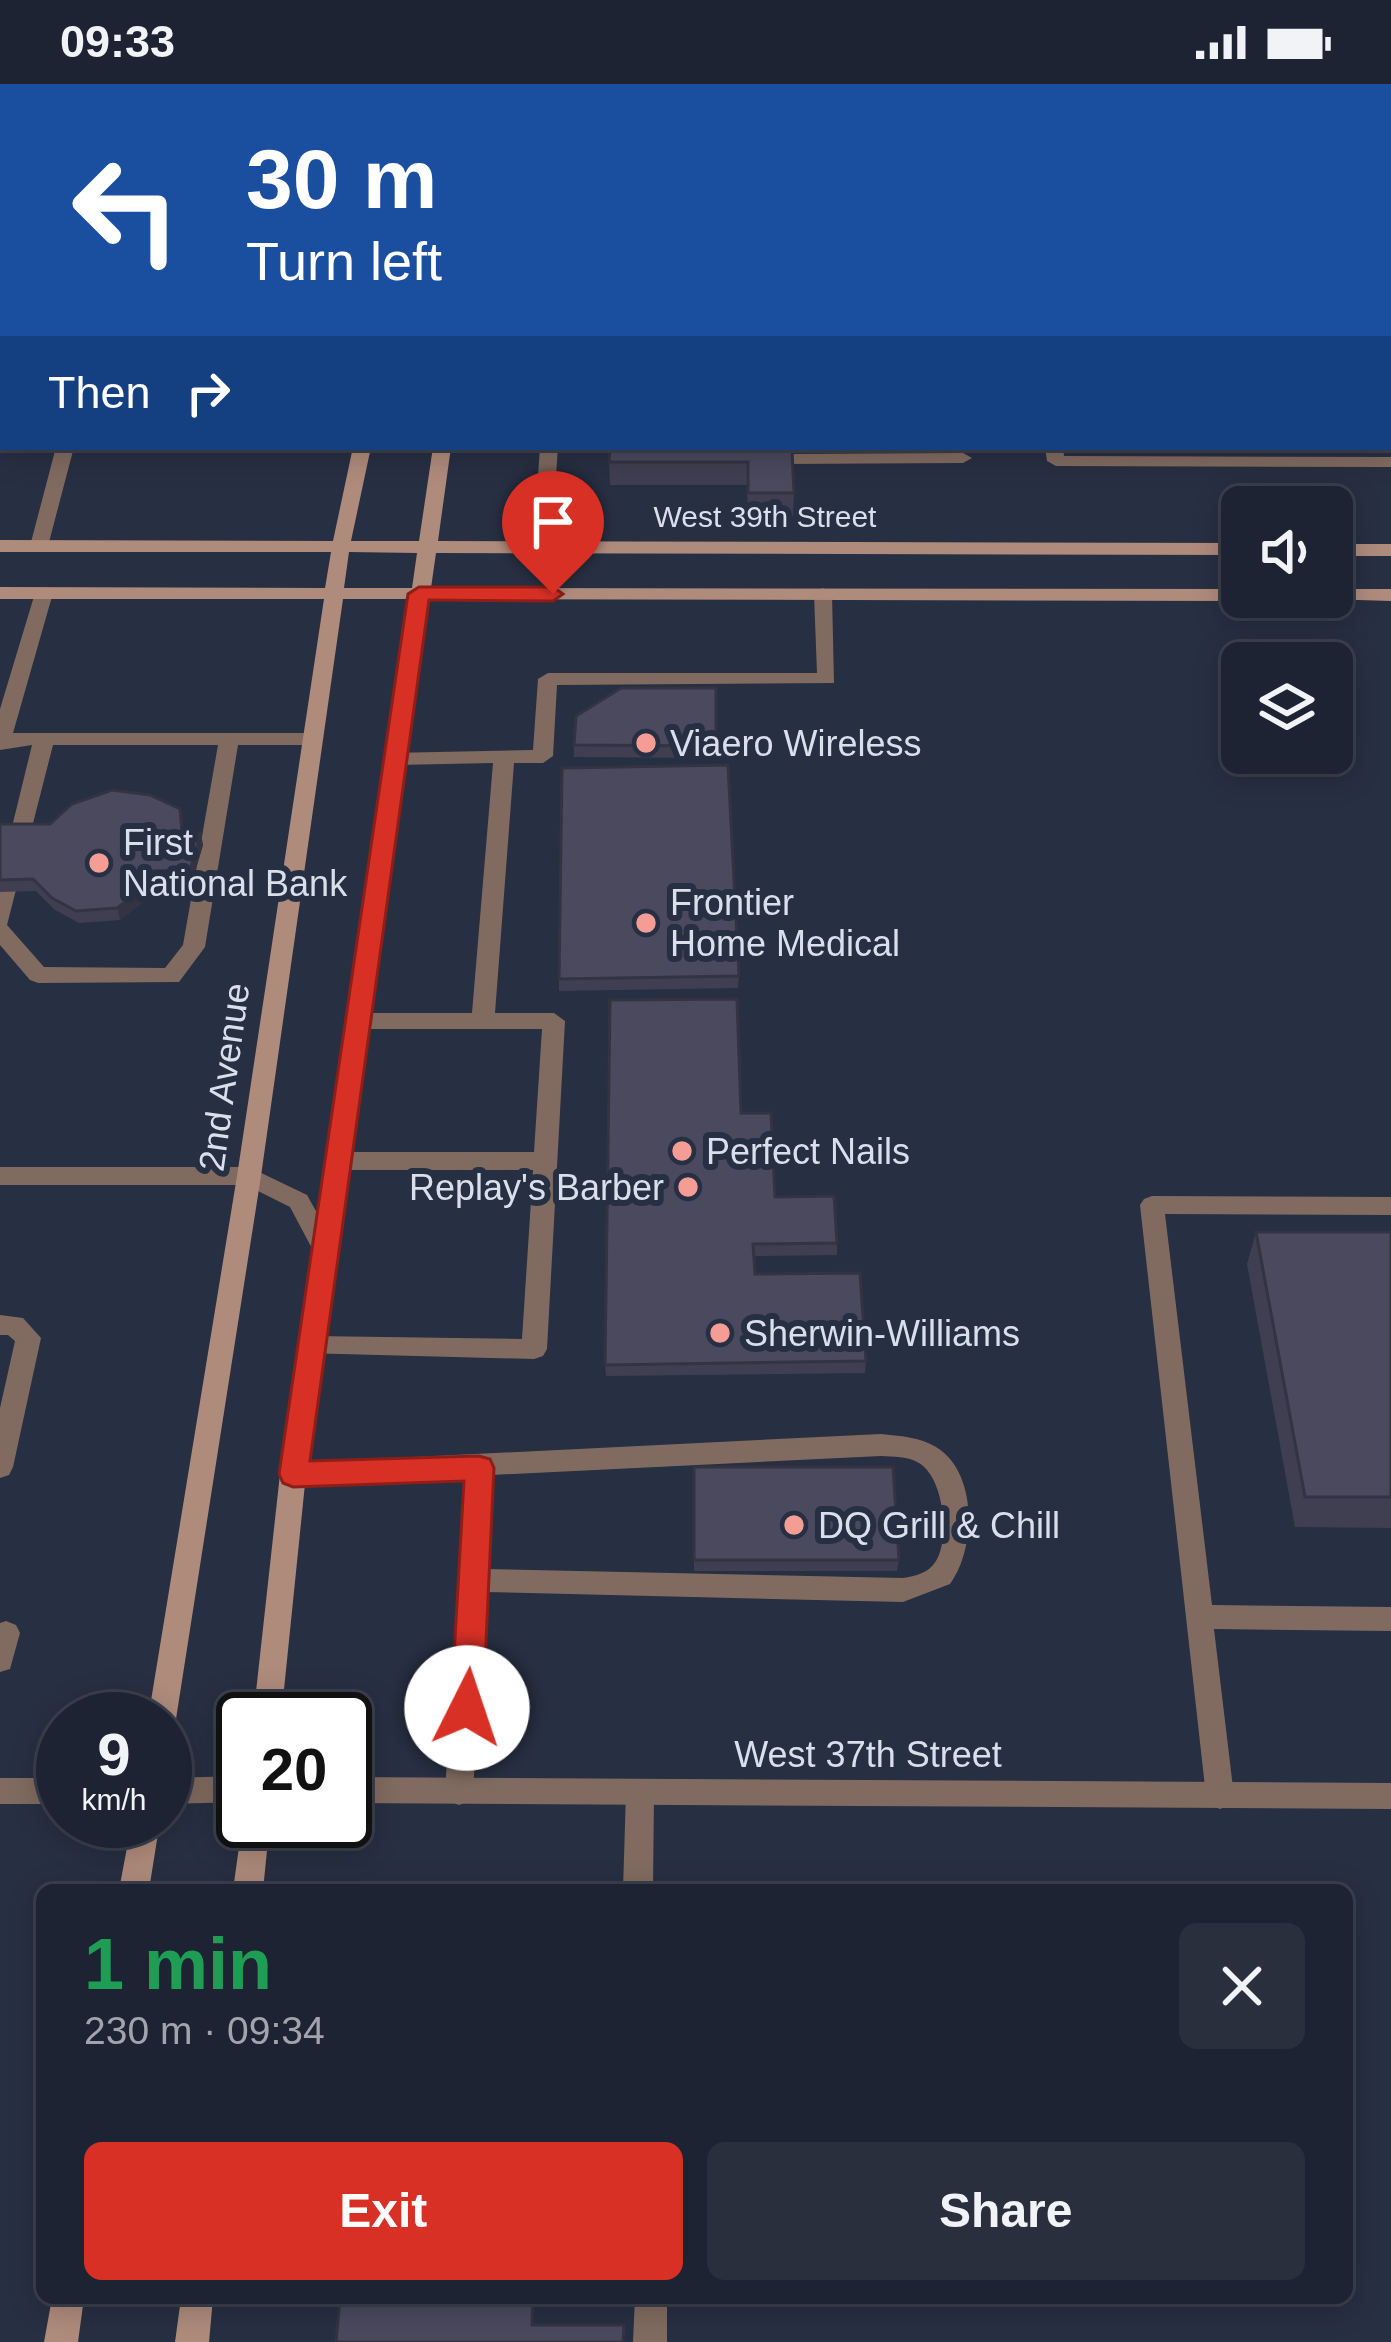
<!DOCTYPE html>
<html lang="en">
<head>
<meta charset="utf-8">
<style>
	:root { --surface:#1d2332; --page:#2a2f3e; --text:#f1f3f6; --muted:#a0a4ac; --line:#3b404d; --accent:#d93025 }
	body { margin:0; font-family:Arial,sans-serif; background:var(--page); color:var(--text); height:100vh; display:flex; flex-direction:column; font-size:45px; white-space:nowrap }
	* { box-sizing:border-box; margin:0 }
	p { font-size:39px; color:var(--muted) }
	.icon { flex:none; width:66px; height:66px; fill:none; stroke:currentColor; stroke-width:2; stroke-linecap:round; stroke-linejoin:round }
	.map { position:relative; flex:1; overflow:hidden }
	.drawer { position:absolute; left:36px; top:1800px; width:1317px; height:420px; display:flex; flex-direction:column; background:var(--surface); border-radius:18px; box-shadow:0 6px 30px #0003,0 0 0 3px var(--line) }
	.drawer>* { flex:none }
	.top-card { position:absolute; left:0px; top:0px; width:1392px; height:366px; box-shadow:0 6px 30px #0003,0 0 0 3px var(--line); background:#1a4fa0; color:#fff; overflow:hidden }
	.buttons { position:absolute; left:1221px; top:402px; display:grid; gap:24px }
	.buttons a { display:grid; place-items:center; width:132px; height:132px; border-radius:18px; background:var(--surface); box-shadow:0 6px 30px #0003,0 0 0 3px var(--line); font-size:60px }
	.speed { position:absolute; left:36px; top:1608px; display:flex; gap:24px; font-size:60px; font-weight:700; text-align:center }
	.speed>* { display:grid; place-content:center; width:156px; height:156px; border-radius:50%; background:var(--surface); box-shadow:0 6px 30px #0003,0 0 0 3px var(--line); line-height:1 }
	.speed small { font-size:30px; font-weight:400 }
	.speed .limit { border:6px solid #111; border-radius:18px; background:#fff; color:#111 }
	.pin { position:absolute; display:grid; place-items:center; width:102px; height:102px; color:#fff; margin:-123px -51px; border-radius:50% 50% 50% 0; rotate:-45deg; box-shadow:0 0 12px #0007 }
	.pin .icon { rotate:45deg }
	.me { position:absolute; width:132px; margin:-66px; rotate:4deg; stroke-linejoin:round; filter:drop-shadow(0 0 9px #0008) }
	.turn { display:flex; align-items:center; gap:42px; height:252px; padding:0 48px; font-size:54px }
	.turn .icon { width:156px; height:156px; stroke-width:2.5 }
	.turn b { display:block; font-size:84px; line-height:102px }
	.then { display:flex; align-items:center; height:114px; padding:0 48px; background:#0003; gap:24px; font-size:45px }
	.round { display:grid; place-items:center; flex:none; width:126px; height:126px; border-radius:18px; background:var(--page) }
	.headline { display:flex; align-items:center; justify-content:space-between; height:204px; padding:0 48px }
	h1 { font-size:72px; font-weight:800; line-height:90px; color:#1e9e55 }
	.button { display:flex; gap:24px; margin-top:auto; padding:24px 48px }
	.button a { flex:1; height:138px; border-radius:18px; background:var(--accent); color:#fff; font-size:48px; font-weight:800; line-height:138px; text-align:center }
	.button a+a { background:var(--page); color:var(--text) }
	.status { display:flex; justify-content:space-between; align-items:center; height:84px; padding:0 60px; background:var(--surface); direction:ltr }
	.status svg { height:33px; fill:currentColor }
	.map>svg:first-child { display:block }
</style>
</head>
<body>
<div class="status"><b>09:33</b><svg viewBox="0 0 49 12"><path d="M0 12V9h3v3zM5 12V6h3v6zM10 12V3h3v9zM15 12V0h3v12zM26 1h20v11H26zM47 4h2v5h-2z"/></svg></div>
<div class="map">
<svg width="1391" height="2258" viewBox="0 0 1391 2258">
	<rect width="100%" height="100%" fill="#272f42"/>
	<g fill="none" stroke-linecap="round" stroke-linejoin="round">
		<path fill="#816b60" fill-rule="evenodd" d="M 554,0 L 568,0 L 568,3 L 554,3 Z
			M 811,0 L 875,0 L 877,3 L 813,3 Z
			M 1389,163 L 1391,163 L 1391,173 L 1389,173 Z
			M 56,363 L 74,363 L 48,462 L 39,468 L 30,462 Z
			M 540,363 L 558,363 L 555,406 L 546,411 L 537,406 Z
			M 765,363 L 783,363 L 787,370 L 963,369 L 972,374 L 963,379 L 782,380 L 776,379 Z
			M 1045,363 L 1063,363 L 1064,372 L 1391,373 L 1391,383 L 1056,382 L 1047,377 Z
			M 44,503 L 53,509 L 13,649 L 312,649 L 322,655 L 312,661 L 238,661 L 205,863 L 179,898 L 38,899 L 30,896 L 0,861 L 0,792 L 32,661 L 0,666 L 0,625 L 35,509 ZM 53,661 L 218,661 L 183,861 L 165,884 L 44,883 L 7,841 Z
			M 823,504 L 832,510 L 834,599 L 557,601 L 553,672 L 543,679 L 514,679 L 495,929 L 554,929 L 565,937 L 547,1265 L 543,1272 L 534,1275 L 303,1269 L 299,1262 L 303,1255 L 312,1252 L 522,1255 L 533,1086 L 337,1086 L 325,1077 L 337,1068 L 534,1068 L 542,945 L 358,945 L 347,937 L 358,929 L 472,929 L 493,679 L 396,681 L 386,674 L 389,669 L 533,666 L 538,595 L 548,589 L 817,589 L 814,510 Z
			M 1152,1112 L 1391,1113 L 1391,1131 L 1165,1130 L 1212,1521 L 1391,1523 L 1391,1547 L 1214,1545 L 1234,1712 L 1230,1721 L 1220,1725 L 1210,1721 L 1206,1712 L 1140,1121 L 1144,1115 Z
			M 0,1231 L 23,1234 L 41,1254 L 13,1383 L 9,1391 L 0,1394 L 0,1324 L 15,1257 L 8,1251 L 0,1251 Z
			M 881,1350 C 899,1352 920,1353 936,1363 C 978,1388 976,1465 950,1500 L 903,1518 L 485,1508 L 473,1708 L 469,1717 L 459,1721 L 449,1717 L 445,1708 L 465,1392 L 293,1401 L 284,1398 L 280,1390 L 284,1382 L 293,1379 ZM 881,1372 C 893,1373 908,1372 919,1379 C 944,1394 950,1454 936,1477 C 929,1489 915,1492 903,1494 L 486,1485 L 492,1391 Z
			M 6,1537 L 16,1541 L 20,1549 L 10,1585 L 0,1588 L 0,1539 Z
			M 0,1694 L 63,1694 L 63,1720 L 0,1720 Z
			M 640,1695 L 650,1699 L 654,1708 L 653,1806 L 623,1806 L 626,1708 L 630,1699 Z
			M 635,2214 L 667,2214 L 667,2258 L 633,2258 Z"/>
		<path fill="#816b60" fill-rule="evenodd" d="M 0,1083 L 249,1083 L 307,1111 L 337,1165 L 334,1172 L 316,1172 L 290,1123 L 246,1101 L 0,1101 Z
			M 243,1692 L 243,1718 L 165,1720 L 165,1694 Z
			M 345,1693 L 1391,1699 L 1391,1725 L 345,1719 Z"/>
		<path fill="#af8b7b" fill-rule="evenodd" d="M 427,0 L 441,0 L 441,3 L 427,3 Z
			M 491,0 L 505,0 L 505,3 L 491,3 Z
			M 353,363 L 371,363 L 351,457 L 419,457 L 433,363 L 451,363 L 438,457 L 1242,459 L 1242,471 L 436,469 L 431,504 L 1242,505 L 1242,513 L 1250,513 L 1242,517 L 429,515 L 306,1390 L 281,1635 L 253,1635 L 280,1390 L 410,515 L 343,515 L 261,1092 L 176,1635 L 172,1644 L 165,1646 L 165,1635 L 148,1635 L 237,1092 L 324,515 L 0,515 L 0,503 L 325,504 L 331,468 L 0,468 L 0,456 L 333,457 ZM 349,468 L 417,469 L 412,504 L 344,504 Z
			M 1332,460 L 1391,460 L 1391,472 L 1332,472 Z
			M 1332,505 L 1391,505 L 1391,517 L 1325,515 L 1332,513 Z
			M 243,1734 L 243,1737 L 270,1737 L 263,1806 L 233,1806 Z
			M 132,1737 L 160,1737 L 149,1806 L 119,1806 Z
			M 52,2214 L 84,2214 L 78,2258 L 44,2258 Z
			M 181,2214 L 213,2214 L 209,2258 L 175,2258 Z"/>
	</g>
	<path fill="#403f51" d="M 947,0 L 1391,0 L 1391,139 L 1389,139 L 1389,3 L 947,3 Z
		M 748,366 L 794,409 L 793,432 L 748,432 L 747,401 L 610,401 L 609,378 Z
		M 716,604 L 716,674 L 574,673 L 574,661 Z
		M 180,725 L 184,748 L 203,761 L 192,798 L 155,799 L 142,819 L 120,836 L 79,839 L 55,826 L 36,807 L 0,808 L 0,740 L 50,740 Z
		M 739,892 L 738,904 L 559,907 L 559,895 Z
		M 741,1029 L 775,1113 L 837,1159 L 837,1171 L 754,1172 L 755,1190 L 866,1277 L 865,1289 L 606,1292 L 605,1281 Z
		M 1256,1148 L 1391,1148 L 1391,1444 L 1295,1443 L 1247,1180 Z
		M 694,1383 L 899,1476 L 897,1487 L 694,1487 Z"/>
	<path fill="#343342" d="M 201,749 L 203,761 L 192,798 L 190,786 Z
		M 152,787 L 155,799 L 142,819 L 120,836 L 117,824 Z"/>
	<path fill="#4a495e" stroke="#343342" stroke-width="3" d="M 0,0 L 137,0 L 136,3 L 3,3 L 3,243 L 0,243 Z
		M 955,0 L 1391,0 L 1391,99 L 1389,99 L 1389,3 L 956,3 Z
		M 610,363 L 748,363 L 748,366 L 792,366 L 794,409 L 748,409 L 748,378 L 609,378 Z
		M 621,604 L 716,604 L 716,662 L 574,661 L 576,632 Z
		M 728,681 L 739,892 L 559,895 L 562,684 Z
		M 112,706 L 150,711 L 180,725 L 182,748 L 201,749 L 190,786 L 152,787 L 140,807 L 117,824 L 76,827 L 52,814 L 33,795 L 0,796 L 0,740 L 50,740 L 72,720 Z
		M 737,915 L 741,1029 L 771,1029 L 775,1113 L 834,1112 L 837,1159 L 753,1160 L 755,1190 L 860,1189 L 866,1277 L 605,1281 L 610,916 Z
		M 1256,1148 L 1391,1148 L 1391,1413 L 1305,1413 Z
		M 694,1383 L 893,1383 L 899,1476 L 694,1476 Z
		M 340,2214 L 533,2214 L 532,2241 L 624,2241 L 623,2258 L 336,2258 Z"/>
	<path fill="#d93025" stroke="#8d1f18" stroke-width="3" d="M 419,503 L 553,503 L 563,510 L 553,517 L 429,516 L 310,1377 L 479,1372 L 490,1375 L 494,1384 L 483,1624 L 478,1634 L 467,1638 L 456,1634 L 451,1624 L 464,1397 L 293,1403 L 283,1399 L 279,1390 L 408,510 Z"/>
	<g fill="#f59c94" stroke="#272f42" stroke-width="4.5">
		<circle cx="646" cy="659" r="12"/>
		<circle cx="99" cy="779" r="12"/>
		<circle cx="646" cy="839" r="12"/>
		<circle cx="682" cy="1067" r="12"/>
		<circle cx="688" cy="1103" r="12"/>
		<circle cx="720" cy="1249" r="12"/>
		<circle cx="794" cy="1441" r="12"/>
	</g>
	<g text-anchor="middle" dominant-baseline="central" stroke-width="12" stroke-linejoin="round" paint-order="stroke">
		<g font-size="30" fill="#dadfec" stroke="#272f42">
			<text x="765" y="432">West 39th Street</text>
		</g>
		<g font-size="36" fill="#dadfec" stroke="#272f42" text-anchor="start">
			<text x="670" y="659">Viaero Wireless</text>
			<text x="123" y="758">First<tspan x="123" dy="41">National Bank</tspan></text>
			<text x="670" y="818">Frontier<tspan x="670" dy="41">Home Medical</tspan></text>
			<text x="706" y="1067">Perfect Nails</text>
			<text x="664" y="1103" text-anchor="end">Replay's Barber</text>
			<text x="744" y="1249">Sherwin-Williams</text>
			<text x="818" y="1441">DQ Grill &amp; Chill</text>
		</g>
		<g font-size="36" fill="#dadfec" stroke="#272f42">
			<text transform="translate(224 993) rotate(-82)">2nd Avenue</text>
			<text x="868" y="1670">West 37th Street</text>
		</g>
	</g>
</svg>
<div class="buttons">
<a><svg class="icon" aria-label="sound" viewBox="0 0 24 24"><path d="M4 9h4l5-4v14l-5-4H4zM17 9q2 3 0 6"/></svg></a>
<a><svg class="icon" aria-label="layers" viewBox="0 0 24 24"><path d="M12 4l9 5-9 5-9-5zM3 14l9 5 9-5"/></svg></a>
</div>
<div class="speed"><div>9<small>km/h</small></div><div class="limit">20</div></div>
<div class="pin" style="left:553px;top:510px;background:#d93025"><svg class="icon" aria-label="arrive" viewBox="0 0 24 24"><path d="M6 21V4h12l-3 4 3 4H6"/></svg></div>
<svg class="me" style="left:467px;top:1624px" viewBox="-20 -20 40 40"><circle r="19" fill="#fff"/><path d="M0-13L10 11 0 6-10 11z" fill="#d93025"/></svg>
<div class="top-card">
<div class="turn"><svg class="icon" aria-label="left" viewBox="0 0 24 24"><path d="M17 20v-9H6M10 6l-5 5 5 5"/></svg><div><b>30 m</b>Turn left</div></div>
<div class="then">Then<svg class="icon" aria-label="right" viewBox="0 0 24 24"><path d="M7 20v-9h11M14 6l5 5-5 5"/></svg></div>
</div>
<section class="drawer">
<div class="headline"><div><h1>1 min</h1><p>230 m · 09:34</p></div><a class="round"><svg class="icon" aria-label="close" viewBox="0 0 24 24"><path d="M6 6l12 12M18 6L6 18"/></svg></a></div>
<div class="button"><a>Exit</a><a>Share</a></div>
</section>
</div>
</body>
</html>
